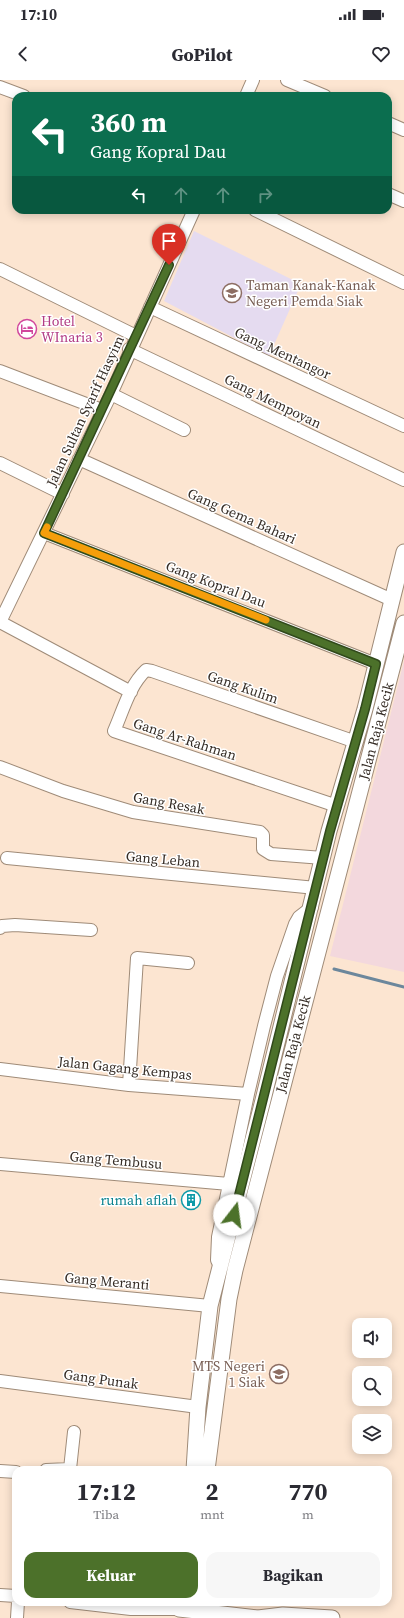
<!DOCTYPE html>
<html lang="id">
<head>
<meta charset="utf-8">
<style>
	:root { --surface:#fff; --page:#f7f7f7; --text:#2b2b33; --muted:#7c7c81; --accent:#4c712a }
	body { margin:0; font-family:"Source Serif 4",serif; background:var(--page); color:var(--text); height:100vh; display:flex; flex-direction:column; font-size:15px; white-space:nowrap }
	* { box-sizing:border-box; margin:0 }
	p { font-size:13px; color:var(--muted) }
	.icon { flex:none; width:22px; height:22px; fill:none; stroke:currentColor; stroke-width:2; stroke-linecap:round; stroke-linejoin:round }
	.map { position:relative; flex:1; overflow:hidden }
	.sheet { position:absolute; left:12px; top:1386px; width:380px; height:140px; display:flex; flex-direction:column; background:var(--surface); border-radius:12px; box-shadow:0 2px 10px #0003 }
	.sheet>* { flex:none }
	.hud { position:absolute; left:12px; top:12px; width:380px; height:122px; border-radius:12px; box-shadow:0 2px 10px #0003; background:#0b6e4f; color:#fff; overflow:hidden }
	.fabs { position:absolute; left:352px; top:1238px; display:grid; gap:8px }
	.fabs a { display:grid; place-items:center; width:40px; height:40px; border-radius:8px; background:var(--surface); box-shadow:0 2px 10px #0003; font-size:20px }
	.pin { position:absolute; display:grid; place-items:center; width:34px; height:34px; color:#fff; margin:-41px -17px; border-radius:50% 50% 50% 0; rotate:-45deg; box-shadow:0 0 4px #0007 }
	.pin .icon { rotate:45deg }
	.me { position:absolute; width:44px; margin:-22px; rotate:15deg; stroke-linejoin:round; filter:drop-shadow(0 0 3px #0008) }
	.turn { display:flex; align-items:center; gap:14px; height:84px; padding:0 12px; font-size:18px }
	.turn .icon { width:52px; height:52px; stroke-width:2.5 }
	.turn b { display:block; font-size:28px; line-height:34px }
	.lanes { display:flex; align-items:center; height:38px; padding:0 12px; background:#0003; justify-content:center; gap:20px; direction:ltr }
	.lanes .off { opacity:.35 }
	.eta { display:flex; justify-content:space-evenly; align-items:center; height:68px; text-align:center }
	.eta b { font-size:24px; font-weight:700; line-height:28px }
	.cta { display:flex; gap:8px; margin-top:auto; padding:8px 12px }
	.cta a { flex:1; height:46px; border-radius:12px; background:var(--accent); color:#fff; font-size:16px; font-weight:700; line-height:46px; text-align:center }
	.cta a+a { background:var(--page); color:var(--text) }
	.status { display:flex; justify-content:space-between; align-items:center; height:28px; padding:0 20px; background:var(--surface); direction:ltr }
	.status svg { height:11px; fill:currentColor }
	header { display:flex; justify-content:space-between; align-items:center; height:52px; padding:0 12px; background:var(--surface); font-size:18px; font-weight:700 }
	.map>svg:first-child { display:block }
</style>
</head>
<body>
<div class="status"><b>17:10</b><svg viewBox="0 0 49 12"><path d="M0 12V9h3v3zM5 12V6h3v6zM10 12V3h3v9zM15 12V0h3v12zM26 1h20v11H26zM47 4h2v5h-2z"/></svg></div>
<header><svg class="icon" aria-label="back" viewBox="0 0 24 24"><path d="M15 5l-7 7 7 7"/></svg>GoPilot<svg class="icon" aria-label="heart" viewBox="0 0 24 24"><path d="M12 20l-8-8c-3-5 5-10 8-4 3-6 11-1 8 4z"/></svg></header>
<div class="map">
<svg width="404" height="1538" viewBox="0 0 404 1538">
	<rect width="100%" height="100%" fill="#fce5d1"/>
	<path fill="#e5dbf0" d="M 194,151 L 301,204 L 269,276 L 164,221 Z"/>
	<path fill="#f3d8dd" d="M 404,581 L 404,892 L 330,876 Z"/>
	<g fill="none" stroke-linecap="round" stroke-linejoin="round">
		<path stroke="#6c879c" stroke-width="3" d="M 334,889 L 404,907"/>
		<defs>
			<path id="minor" d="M 287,0 L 325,16
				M 0,7 L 24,16
				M 246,16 L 253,0
				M 388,43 L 404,50
				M 388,114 L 404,121
				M 255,130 L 404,203
				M 0,189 L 136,256
				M 150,227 L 404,346
				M 129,269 L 404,400
				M 0,291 L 102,330
				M 111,314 L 184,350
				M 79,379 L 392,520
				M 0,383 L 63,414
				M 44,453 L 376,584
				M 0,542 L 111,314 L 194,130
				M 0,542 L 131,612
				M 0,687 L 63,711 L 133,732 L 260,752 L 263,755 L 263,769 L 271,774 L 323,778
				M 337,726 L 114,651 C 123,631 129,606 146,590 L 152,591 L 356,662
				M 7,778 L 316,808
				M 0,848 L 2,846 L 15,845 L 91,850
				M 0,989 L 129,1005 L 248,1014
				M 129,1005 L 137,878 L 188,883
				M 0,1084 L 229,1104
				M 220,1186 L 217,1180 L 218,1157 L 248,1014 L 264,946 L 277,896 L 295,844 L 299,837 L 312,827
				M 0,1206 L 210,1226
				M 0,1301 L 198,1327
				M 46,1390 L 70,1389 L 74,1352
				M 0,1391 L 16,1392
				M 0,1515 L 16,1516
				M 70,1522 L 131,1529 L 179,1529
				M 17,1538 L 18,1522"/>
			<path id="major" d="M 194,1390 L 198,1327 L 210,1226 L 263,1020 L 329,751 L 365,629 L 404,472
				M 207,1390 L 229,1219 L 235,1190 L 404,543
				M 180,1522 L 179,1529 L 258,1538 L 283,1535 L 332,1538"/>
		</defs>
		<use href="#minor" stroke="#9f8b78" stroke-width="14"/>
		<use href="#major" stroke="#9f8b78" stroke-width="17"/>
		<use href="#minor" stroke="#fff" stroke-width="12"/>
		<use href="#major" stroke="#fff" stroke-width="15"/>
	</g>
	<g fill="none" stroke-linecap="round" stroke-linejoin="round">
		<defs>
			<path id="route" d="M 169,185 L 44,453 L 376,584 L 365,629 L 330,751 L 234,1135"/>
		</defs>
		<use href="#route" stroke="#31491b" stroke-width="10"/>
		<use href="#route" stroke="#4c712a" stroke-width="7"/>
		<path stroke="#f59e0b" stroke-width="7" d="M 47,447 L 44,453 L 266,540"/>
	</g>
	<defs>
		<symbol id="school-ring" viewBox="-11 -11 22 22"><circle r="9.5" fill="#fff" stroke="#8d6e63" stroke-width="1.5"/><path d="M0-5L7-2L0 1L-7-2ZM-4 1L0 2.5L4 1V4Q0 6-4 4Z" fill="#8d6e63"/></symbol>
		<symbol id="hotel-ring" viewBox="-11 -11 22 22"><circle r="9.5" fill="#fff" stroke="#d1479c" stroke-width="1.5"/><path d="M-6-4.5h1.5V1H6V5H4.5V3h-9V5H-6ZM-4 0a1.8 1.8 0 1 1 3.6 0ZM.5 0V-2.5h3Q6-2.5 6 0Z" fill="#d1479c"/></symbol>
		<symbol id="building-ring" viewBox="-11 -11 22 22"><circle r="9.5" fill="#fff" stroke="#0f9aa8" stroke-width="1.5"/><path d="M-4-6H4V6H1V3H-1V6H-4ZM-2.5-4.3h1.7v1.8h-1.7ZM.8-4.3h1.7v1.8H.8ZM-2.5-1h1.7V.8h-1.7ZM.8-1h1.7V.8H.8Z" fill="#0f9aa8"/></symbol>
	</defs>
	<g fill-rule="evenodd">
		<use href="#school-ring" x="221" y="202" width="22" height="22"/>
		<use href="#hotel-ring" x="16" y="238" width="22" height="22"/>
		<use href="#building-ring" x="180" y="1109" width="22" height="22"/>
		<use href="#school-ring" x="268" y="1283" width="22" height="22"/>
	</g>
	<g text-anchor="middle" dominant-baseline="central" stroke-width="3" stroke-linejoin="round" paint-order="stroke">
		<g font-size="14" fill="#785e54" stroke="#fff" text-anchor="start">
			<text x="246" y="205">Taman Kanak-Kanak<tspan x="246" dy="16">Negeri Pemda Siak</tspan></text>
			<text x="265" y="1286" text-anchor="end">MTS Negeri<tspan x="265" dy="16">1 Siak</tspan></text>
		</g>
		<g font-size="14" fill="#b23c85" stroke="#fff" text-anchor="start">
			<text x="41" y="241">Hotel<tspan x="41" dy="16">WInaria 3</tspan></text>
		</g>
		<g font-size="14" fill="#362d26" stroke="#fff">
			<text transform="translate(283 273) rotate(25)">Gang Mentangor</text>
			<text transform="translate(273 321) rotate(26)">Gang Mempoyan</text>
			<text transform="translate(85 331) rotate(-65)">Jalan Sultan Syarif Hasyim</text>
			<text transform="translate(242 436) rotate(24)">Gang Gema Bahari</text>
			<text transform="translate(216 504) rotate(21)">Gang Kopral Dau</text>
			<text transform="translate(243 607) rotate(19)">Gang Kulim</text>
			<text transform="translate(376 651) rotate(-75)">Jalan Raja Kecik</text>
			<text transform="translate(185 659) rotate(18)">Gang Ar-Rahman</text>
			<text transform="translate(169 723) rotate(10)">Gang Resak</text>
			<text transform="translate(163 779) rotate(5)">Gang Leban</text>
			<text transform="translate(293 964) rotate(-75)">Jalan Raja Kecik</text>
			<text transform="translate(125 988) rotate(6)">Jalan Gagang Kempas</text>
			<text transform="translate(116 1080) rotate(5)">Gang Tembusu</text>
			<text transform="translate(107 1201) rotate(5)">Gang Meranti</text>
			<text transform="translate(101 1299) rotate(8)">Gang Punak</text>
		</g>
		<g font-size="14" fill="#0d838f" stroke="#fff" text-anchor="end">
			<text x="177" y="1120">rumah aflah</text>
		</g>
	</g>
</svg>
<div class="fabs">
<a><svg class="icon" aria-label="sound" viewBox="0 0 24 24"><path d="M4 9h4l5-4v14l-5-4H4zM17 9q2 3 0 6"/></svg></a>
<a><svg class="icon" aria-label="search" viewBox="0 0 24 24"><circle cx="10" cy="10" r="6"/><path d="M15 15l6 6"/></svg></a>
<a><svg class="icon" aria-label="layers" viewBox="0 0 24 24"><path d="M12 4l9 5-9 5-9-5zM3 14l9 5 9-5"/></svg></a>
</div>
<div class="pin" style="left:169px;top:185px;background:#d93025"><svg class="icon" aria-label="arrive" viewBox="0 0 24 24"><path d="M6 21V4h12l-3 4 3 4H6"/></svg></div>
<svg class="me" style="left:234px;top:1135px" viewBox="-20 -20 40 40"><circle r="19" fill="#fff"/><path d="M0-13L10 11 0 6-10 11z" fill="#4c712a"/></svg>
<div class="hud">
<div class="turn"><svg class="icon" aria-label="left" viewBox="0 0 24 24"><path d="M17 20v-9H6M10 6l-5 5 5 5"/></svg><div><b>360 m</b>Gang Kopral Dau</div></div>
<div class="lanes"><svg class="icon" aria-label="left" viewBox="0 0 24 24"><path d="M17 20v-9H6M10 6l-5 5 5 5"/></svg><svg class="icon off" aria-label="ahead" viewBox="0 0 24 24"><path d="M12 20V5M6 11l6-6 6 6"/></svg><svg class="icon off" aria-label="ahead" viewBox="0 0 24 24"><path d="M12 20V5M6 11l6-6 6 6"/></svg><svg class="icon off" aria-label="right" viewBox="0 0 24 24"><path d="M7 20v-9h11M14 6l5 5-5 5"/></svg></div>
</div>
<section class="sheet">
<div class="eta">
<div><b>17:12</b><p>Tiba</p></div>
<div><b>2</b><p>mnt</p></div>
<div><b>770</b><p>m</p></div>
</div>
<div class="cta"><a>Keluar</a><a>Bagikan</a></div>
</section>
</div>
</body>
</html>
